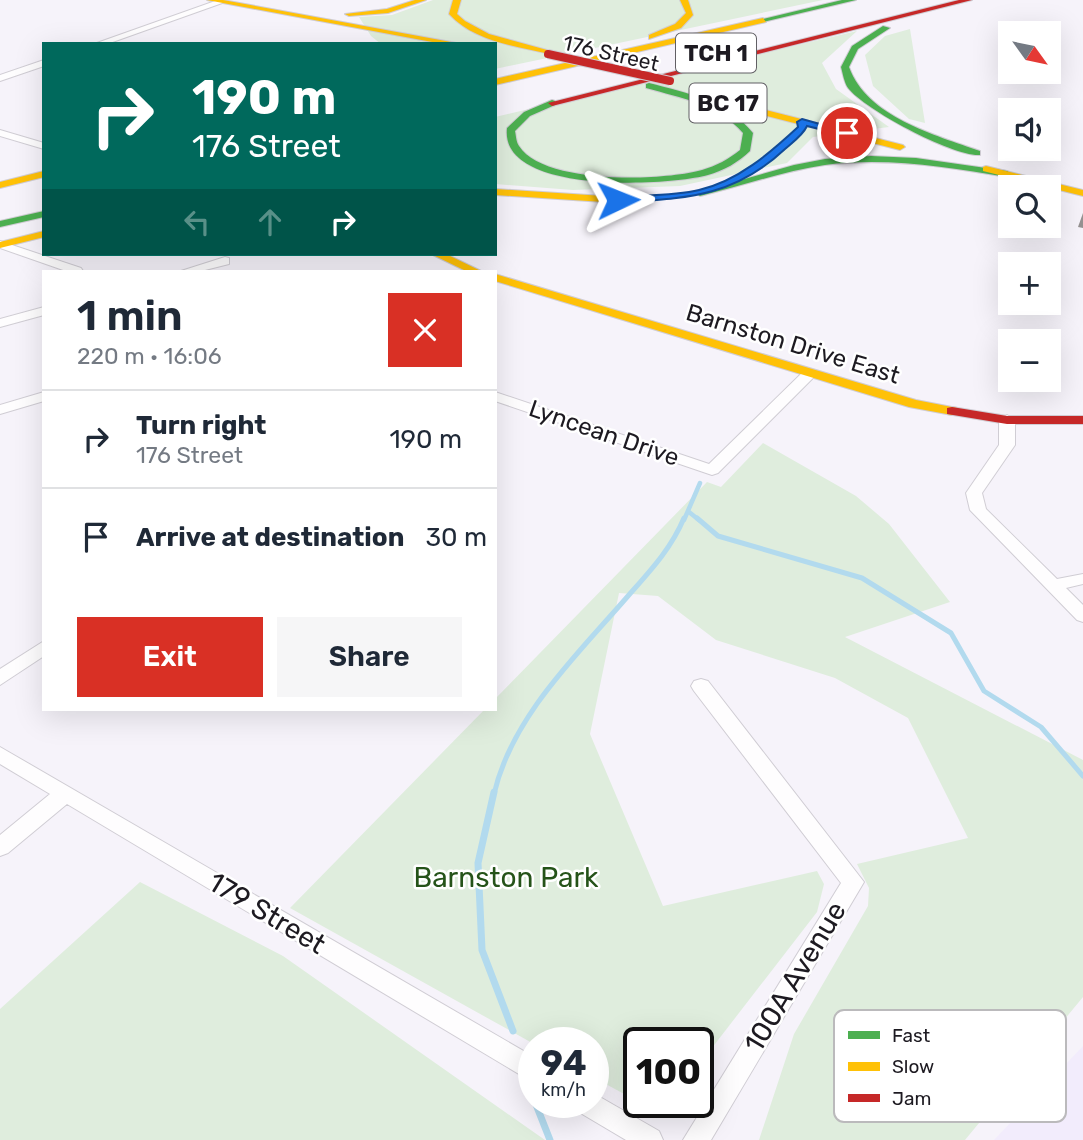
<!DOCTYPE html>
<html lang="en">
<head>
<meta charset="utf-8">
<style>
	:root { --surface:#fff; --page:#f6f6f7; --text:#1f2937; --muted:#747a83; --line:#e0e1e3; --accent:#d93025 }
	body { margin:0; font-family:Rubik,sans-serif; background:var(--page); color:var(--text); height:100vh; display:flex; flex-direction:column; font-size:26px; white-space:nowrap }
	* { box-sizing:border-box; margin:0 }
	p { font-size:23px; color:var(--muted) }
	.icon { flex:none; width:38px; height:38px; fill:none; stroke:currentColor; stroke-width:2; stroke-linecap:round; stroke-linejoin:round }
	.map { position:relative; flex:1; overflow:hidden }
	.drawer { position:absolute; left:42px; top:270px; width:455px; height:441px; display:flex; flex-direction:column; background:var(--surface); border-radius:0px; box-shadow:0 7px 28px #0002 }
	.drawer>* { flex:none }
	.guide { position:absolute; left:42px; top:42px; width:455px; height:214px; border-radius:0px; box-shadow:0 7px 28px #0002; background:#00695c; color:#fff; overflow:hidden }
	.needle { width:46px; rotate:123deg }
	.buttons { position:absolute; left:998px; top:21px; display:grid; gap:14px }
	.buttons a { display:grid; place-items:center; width:63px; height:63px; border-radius:0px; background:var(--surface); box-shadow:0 7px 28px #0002; font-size:35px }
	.speed { position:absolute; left:518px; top:1027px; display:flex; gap:14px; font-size:35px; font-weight:700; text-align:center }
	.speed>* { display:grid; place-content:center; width:91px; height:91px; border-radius:50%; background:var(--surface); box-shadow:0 7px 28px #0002; line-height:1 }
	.speed small { font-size:18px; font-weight:400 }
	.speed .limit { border:4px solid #111; border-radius:10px; background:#fff; color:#111 }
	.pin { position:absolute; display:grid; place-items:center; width:60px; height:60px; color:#fff; margin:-30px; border:4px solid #fff; border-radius:50%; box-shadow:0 2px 7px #0007 }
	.me { position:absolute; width:77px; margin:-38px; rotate:88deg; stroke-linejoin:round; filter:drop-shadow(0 0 5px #0008) }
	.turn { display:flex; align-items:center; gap:24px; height:147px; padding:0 35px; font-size:32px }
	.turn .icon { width:91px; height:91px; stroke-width:2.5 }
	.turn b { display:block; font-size:49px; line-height:60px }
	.lanes { display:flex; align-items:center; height:66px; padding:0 35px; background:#0003; justify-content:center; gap:35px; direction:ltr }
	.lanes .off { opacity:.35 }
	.round { display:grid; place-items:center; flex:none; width:74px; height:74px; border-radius:0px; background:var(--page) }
	.headline { display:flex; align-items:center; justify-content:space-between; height:119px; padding:0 35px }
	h1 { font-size:42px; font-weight:600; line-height:52px }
	.primary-button { display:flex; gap:14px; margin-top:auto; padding:14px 35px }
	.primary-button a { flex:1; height:80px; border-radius:0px; background:var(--accent); color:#fff; font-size:28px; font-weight:600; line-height:80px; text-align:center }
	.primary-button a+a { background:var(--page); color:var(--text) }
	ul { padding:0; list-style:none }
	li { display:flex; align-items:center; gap:21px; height:98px; padding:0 35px; border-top:2px solid var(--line) }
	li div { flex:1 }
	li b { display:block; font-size:26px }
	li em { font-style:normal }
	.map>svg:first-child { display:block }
</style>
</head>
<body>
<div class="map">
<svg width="1083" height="1140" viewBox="0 0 1083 1140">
	<rect width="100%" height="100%" fill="#f6f3fa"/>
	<path fill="#f2ecfc" d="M 1083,1046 L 1083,1140 L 994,1140 Z"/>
	<path fill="#dfeddd" d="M 433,0 L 823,0 L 495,69 L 495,44 L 381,44 L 371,36 L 359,17 L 392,15 Z
		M 910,29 L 925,123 L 909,119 L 873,86 L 865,55 L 885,36 Z
		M 857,31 L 822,63 L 836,89 L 889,127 L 813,137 L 787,163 L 680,186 L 573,190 L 495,184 L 495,117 Z
		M 763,443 L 856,496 L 889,524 L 950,602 L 845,637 L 1083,760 L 1083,997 L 965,1140 L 759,1140 L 794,1034 L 868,906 L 869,888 L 857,864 L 968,838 L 908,718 L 835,678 L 716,640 L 658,596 L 619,593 L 590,734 L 663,906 L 817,871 L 824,884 L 817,912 L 698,1066 L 698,1043 L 639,1043 L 639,1100 L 635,1100 L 593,1077 L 593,1043 L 534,1044 L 290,908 L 485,709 L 495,709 L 495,699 L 707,482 L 721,487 Z
		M 140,882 L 283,956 L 545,1140 L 0,1140 L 0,1009 Z"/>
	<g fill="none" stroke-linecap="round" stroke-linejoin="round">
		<path stroke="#b2daee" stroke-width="4.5" d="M 689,512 L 699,520
			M 684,520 L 700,483"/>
		<path stroke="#b2daee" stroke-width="5" d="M 697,518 L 718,536 L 862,578 L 951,633 L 984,691 L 1041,727 L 1083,776
			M 494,794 C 512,716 578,654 628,596 C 650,571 671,549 684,518"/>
		<path stroke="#b2daee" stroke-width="7" d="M 494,792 L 478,863 L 482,950 L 513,1031
			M 532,1095 L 534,1099
			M 535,1102 L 550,1140"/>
		<defs>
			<path id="street" d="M 218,0 L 225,2 L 107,44 L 94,44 Z
				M 44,60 L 44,66 L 0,81 L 0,75 Z
				M 0,130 L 44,143 L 44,149 L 0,136 Z
				M 0,241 L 81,268 L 83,271 L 66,271 L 0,248 Z
				M 225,257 L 229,258 L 229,264 L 201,271 L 181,271 Z
				M 44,307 L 44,315 L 0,327 L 0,319 Z
				M 810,369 L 817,373 L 815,376 L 718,473 L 712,475 L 495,401 L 495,392 L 709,464 L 805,370 Z
				M 44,392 L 44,401 L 0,414 L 0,405 Z
				M 1007,415 L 1015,420 L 1015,445 L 982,493 L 986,509 L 1057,579 L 1083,574 L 1083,584 L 1066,588 L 1083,605 L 1083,622 L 1077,620 L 970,510 L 966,493 L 999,445 L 999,420 Z
				M 44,641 L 44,656 L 0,685 L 0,669 Z
				M 701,679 L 708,681 L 864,882 L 711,1140 L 683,1140 L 841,883 L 694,691 L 691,686 L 694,681 Z
				M 0,747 L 534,1057 L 534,1083 L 67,804 L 8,853 L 0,856 L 0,835 L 50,794 L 0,764 Z
				M 593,1093 L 659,1131 L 663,1140 L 626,1140 L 577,1111 L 573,1102 L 593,1102 Z"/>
			<path id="fast" d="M 842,0 L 856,0 L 763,22 L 759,20 Z
				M 883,26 L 890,28 L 858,49 L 849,67 C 867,117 935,135 980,151 L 980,155 C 954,157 865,110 848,88 C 844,82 843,74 841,67 L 852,46 Z
				M 649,83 C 687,93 727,101 753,133 L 750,151 C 739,162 723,171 708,175 C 668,186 499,195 507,128 L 524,112 L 552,100 L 555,101 L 555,105 L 530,116 L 515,131 C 516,135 516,142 519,146 C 544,185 663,181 702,170 C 716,166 729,159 740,150 L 743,133 C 718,104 681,98 646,88 L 646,84 Z
				M 871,156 L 916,158 L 1007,171 L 1012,174 L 1007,177 C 947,167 886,157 825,165 C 783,171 742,186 700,196 L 695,193 L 794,165 L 825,159 Z
				M 44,211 L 44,217 L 0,227 L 0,221 Z"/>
			<path id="slow" d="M 207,0 L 223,0 L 462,44 L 443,44 Z
				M 415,0 L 426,0 L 388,13 L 349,16 L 345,14 L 387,9 Z
				M 453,0 L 461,0 L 457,14 L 465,21 L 489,34 L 558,53 L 554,55 C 518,46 476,43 449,14 Z
				M 680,0 L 688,0 L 693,15 L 681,28 L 649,39 L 649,35 L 675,24 L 686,13 Z
				M 763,18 L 766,22 L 495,85 L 495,79 Z
				M 719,98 L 903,145 L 905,147 L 900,150 L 716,103 L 715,101 Z
				M 986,166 L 1083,190 L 1083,196 L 983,171 L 983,167 Z
				M 44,171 L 44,177 L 0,188 L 0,182 Z
				M 495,189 L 619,197 L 624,200 L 619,203 L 495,195 Z
				M 44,231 L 44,237 L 0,248 L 0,242 Z
				M 431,254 L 446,254 L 481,271 L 466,271 Z
				M 495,274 L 916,400 L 957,408 L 959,411 L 952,415 L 909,407 L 495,281 Z"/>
			<path id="jam" d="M 959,0 L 972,0 L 552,106 L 548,103 Z
				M 952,407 L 1007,416 L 1083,416 L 1083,424 L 1007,424 L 947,414 L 947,408 Z"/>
		</defs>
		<use href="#street" stroke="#d0cdd4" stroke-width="2"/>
		<use href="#fast" stroke="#d0cdd4" stroke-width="2"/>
		<use href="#slow" stroke="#d0cdd4" stroke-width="2"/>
		<use href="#jam" stroke="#d0cdd4" stroke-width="2"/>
		<use href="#street" fill="#fefdfe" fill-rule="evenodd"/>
		<use href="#fast" fill="#4caf50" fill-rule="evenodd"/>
		<use href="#slow" fill="#ffc107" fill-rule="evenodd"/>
		<use href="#jam" fill="#c62828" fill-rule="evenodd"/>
		<defs>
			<path id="jam-bridge" d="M 548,54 L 670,81"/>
		</defs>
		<use href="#jam-bridge" stroke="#d0cdd4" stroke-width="10" stroke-linecap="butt"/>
		<use href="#jam-bridge" stroke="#c62828" stroke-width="8"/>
	</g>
	<path fill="#969292" d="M 1083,213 L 1083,228 L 1078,227 Z"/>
	<path fill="#1a73e8" stroke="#114b97" stroke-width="2" d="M 802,119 L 852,133 L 847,136 L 807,126 C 803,135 793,142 785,149 C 733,198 685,198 618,203 L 613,200 L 618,197 C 644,195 674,196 699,190 C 738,181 770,153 798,127 L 797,122 Z"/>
	<g text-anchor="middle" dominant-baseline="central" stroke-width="5" stroke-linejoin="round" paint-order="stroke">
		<g font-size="21" fill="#1d1a21" stroke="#fff">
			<text transform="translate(611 53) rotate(13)">176 Street</text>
		</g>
		<g fill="#fff" stroke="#615f64" stroke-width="2">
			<rect x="676" y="33.5" width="80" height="39" rx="5"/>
			<rect x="689.5" y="83.5" width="77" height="39" rx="5"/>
		</g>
		<g font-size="23" font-weight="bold" fill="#1d1a21">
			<text x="716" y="53">TCH 1</text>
			<text x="728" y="103">BC 17</text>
		</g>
		<g font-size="24" fill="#1d1a21" stroke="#fff">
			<text transform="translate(793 344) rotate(17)">Barnston Drive East</text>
			<text transform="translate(604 433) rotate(19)">Lyncean Drive</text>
		</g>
		<g font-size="28" fill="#255319" stroke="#fff">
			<text x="506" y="877">Barnston Park</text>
		</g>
		<g font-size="28" fill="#1d1a21" stroke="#fff">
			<text transform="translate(267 913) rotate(31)">179 Street</text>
			<text transform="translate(795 977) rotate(-59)">100A Avenue</text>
		</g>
	</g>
	<rect x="834" y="1010" width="232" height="112" rx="10" fill="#fff" stroke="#bbbabc" stroke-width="2"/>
	<rect x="848" y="1031" width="32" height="8" fill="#4caf50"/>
	<rect x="848" y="1062" width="32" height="9" fill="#ffc107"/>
	<rect x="848" y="1094" width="32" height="8" fill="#c62828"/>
	<g font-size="19" fill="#1d1a21">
		<text x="892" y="1042">Fast</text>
		<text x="892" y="1073">Slow</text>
		<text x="892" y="1105">Jam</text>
	</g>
</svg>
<div class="buttons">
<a><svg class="needle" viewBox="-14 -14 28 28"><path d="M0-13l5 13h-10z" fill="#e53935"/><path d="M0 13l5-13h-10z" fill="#747a83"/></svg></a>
<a><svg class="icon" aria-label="sound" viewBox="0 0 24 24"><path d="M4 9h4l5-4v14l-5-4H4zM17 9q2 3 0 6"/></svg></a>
<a><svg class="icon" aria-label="search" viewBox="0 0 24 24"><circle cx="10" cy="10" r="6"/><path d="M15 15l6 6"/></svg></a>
<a>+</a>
<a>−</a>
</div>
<div class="speed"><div>94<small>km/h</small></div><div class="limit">100</div></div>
<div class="pin" style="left:847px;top:133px;background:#d93025"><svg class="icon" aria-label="arrive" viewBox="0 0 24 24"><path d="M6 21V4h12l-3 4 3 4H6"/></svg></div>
<svg class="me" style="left:618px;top:200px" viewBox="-20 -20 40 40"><path d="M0-17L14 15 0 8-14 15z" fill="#1a73e8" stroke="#fff" stroke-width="4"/></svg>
<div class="guide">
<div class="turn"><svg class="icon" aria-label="right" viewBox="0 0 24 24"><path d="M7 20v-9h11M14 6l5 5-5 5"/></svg><div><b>190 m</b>176 Street</div></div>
<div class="lanes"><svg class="icon off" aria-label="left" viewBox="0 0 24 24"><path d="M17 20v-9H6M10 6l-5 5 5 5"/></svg><svg class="icon off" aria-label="ahead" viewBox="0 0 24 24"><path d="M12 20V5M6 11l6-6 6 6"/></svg><svg class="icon" aria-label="right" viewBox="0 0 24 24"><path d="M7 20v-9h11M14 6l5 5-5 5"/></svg></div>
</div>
<section class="drawer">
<div class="headline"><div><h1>1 min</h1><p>220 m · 16:06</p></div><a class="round" style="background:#d93025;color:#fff"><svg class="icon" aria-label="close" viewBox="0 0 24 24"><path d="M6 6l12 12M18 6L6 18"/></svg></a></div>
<ul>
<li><svg class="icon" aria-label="right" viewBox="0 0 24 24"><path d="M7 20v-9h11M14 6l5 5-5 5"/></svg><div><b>Turn right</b><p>176 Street</p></div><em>190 m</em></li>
<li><svg class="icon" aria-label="arrive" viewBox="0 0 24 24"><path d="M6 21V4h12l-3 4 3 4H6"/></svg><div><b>Arrive at destination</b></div><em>30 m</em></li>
</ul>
<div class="primary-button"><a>Exit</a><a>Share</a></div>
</section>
</div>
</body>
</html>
